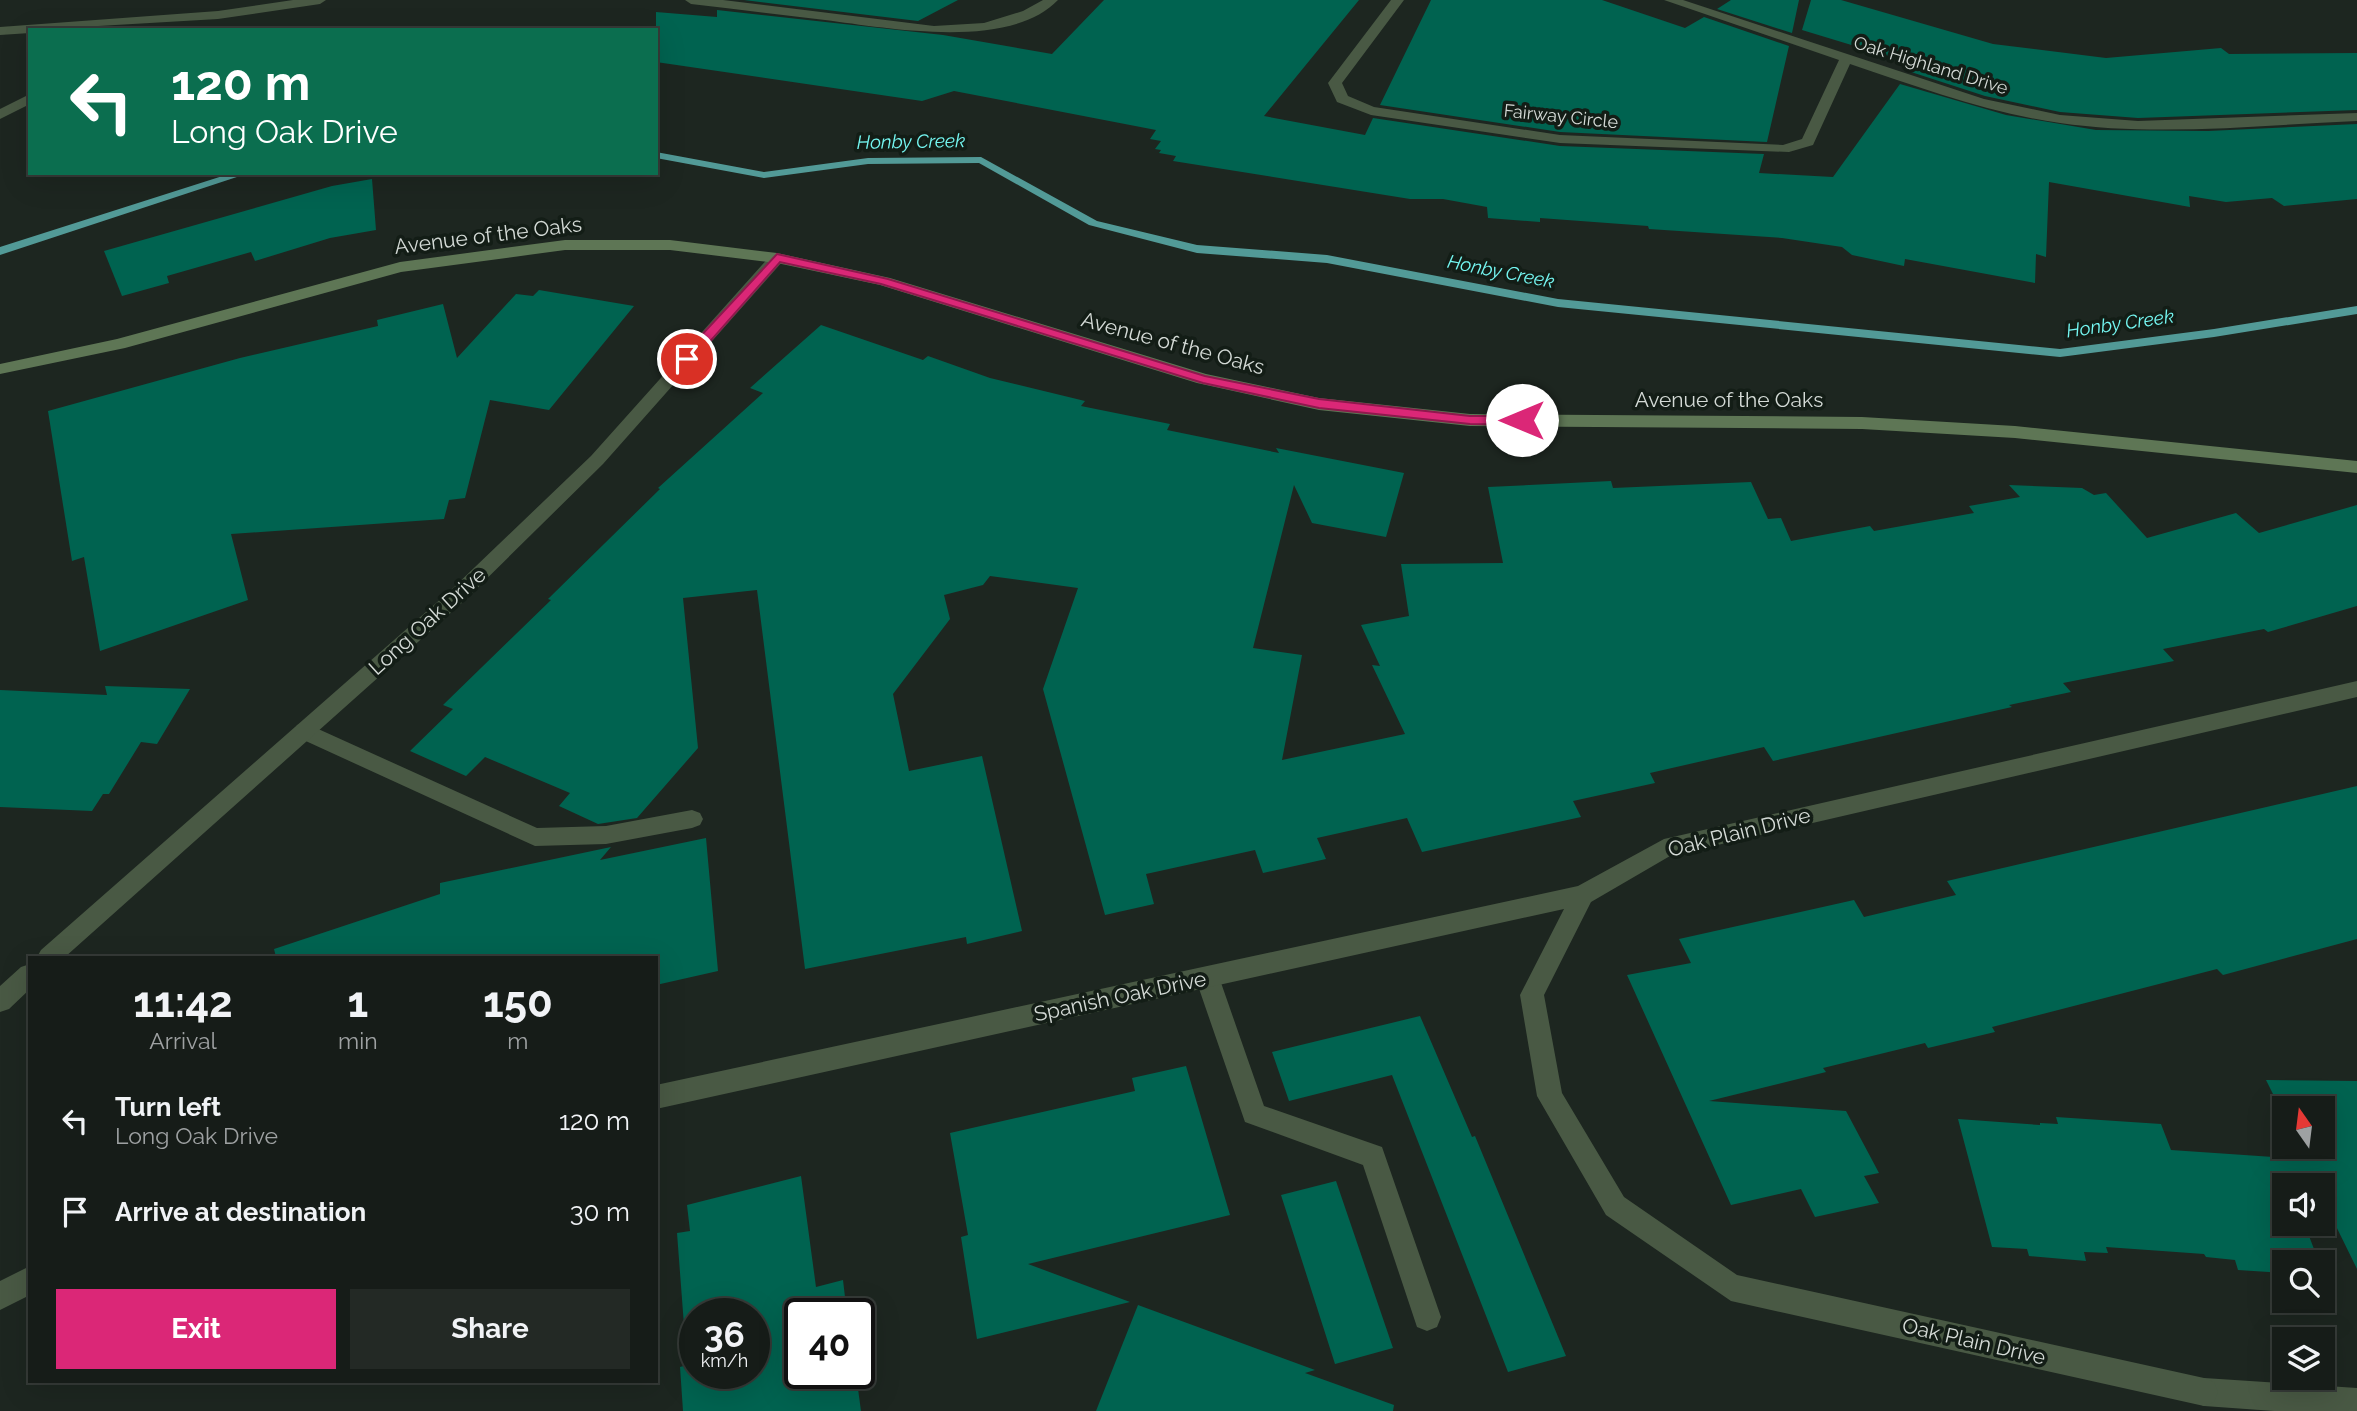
<!DOCTYPE html>
<html lang="en">
<head>
<meta charset="utf-8">
<style>
	:root { --surface:#161c18; --page:#232925; --text:#f1f3f6; --muted:#9ea1a2; --line:#353a37; --accent:#db2777 }
	body { margin:0; font-family:Raleway,sans-serif; background:var(--page); color:var(--text); height:100vh; display:flex; flex-direction:column; font-size:26px; white-space:nowrap }
	* { box-sizing:border-box; margin:0 }
	p { font-size:23px; color:var(--muted) }
	.icon { flex:none; width:38px; height:38px; fill:none; stroke:currentColor; stroke-width:2; stroke-linecap:round; stroke-linejoin:round }
	.map { position:relative; flex:1; overflow:hidden }
	.details { position:absolute; left:28px; top:956px; width:630px; height:427px; display:flex; flex-direction:column; background:var(--surface); border-radius:0px; box-shadow:0 7px 28px #0002,0 0 0 2px var(--line) }
	.details>* { flex:none }
	.guide { position:absolute; left:28px; top:28px; width:630px; height:147px; border-radius:0px; box-shadow:0 7px 28px #0002,0 0 0 2px var(--line); background:#0b6e4f; color:#fff; overflow:hidden }
	.needle { width:46px; rotate:346deg }
	.buttons { position:absolute; left:2272px; top:1096px; display:grid; gap:14px }
	.buttons a { display:grid; place-items:center; width:63px; height:63px; border-radius:0px; background:var(--surface); box-shadow:0 7px 28px #0002,0 0 0 2px var(--line); font-size:35px }
	.speed { position:absolute; left:679px; top:1298px; display:flex; gap:14px; font-size:35px; font-weight:700; text-align:center }
	.speed>* { display:grid; place-content:center; width:91px; height:91px; border-radius:50%; background:var(--surface); box-shadow:0 7px 28px #0002,0 0 0 2px var(--line); line-height:1 }
	.speed small { font-size:18px; font-weight:400 }
	.speed .limit { border:4px solid #111; border-radius:10px; background:#fff; color:#111 }
	.pin { position:absolute; display:grid; place-items:center; width:60px; height:60px; color:#fff; margin:-30px; border:4px solid #fff; border-radius:50%; box-shadow:0 2px 7px #0007 }
	.me { position:absolute; width:77px; margin:-38px; rotate:270deg; stroke-linejoin:round; filter:drop-shadow(0 0 5px #0008) }
	.turn { display:flex; align-items:center; gap:24px; height:147px; padding:0 28px; font-size:32px }
	.turn .icon { width:91px; height:91px; stroke-width:2.5 }
	.turn b { display:block; font-size:49px; line-height:60px }
	.eta { display:flex; justify-content:space-evenly; align-items:center; height:119px; text-align:center }
	.eta b { font-size:42px; font-weight:700; line-height:49px }
	.button { display:flex; gap:14px; margin-top:auto; padding:14px 28px }
	.button a { flex:1; height:80px; border-radius:0px; background:var(--accent); color:#fff; font-size:28px; font-weight:700; line-height:80px; text-align:center }
	.button a+a { background:var(--page); color:var(--text) }
	ul { padding:0; list-style:none }
	li { display:flex; align-items:center; gap:21px; height:91px; padding:0 28px }
	li div { flex:1 }
	li b { display:block; font-size:26px }
	li em { font-style:normal }
	.map>svg:first-child { display:block }
</style>
</head>
<body>
<div class="map">
<svg width="2357" height="1411" viewBox="0 0 2357 1411">
	<rect width="100%" height="100%" fill="#1d2620"/>
	<g fill="none" stroke-linecap="round" stroke-linejoin="round">
		<path fill="#529a97" fill-rule="evenodd" d="M 656,152 L 764,172 L 868,158 L 981,157 L 1097,221 L 1197,245 L 1327,255 L 1558,299 L 2060,349 L 2214,329 L 2357,306 L 2357,314 L 2214,337 L 2060,357 L 1558,307 L 1327,263 L 1197,253 L 1089,225 L 979,163 L 868,164 L 764,178 L 656,158 Z
			M 232,173 L 249,173 L 0,255 L 0,247 Z"/>
	</g>
	<path fill="#006350" fill-rule="evenodd" d="M 744,0 L 958,0 L 918,21 Z
		M 1104,0 L 1359,0 L 1264,116 L 1365,135 L 1373,118 L 1560,146 L 1764,154 L 1759,173 L 1833,177 L 1900,84 L 2006,115 L 2096,130 L 2208,131 L 2357,124 L 2357,199 L 2284,206 L 2272,198 L 2226,202 L 2189,196 L 2190,207 L 2049,182 L 2046,257 L 2036,254 L 2035,283 L 1905,259 L 1904,266 L 1852,255 L 1842,247 L 1782,238 L 1649,229 L 1648,226 L 1540,218 L 1540,222 L 1488,218 L 1487,207 L 1443,199 L 1410,199 L 1173,161 L 1176,156 L 1159,153 L 1161,150 L 1155,149 L 1161,141 L 1150,139 L 1156,130 L 954,91 L 922,101 L 656,62 L 656,12 L 717,17 L 717,10 L 943,35 L 1052,54 Z
		M 1431,0 L 1602,0 L 1685,28 L 1704,17 L 1789,46 L 1767,142 L 1560,132 L 1380,105 Z
		M 1731,0 L 1799,0 L 1792,33 L 1717,9 Z
		M 1811,0 L 1841,0 L 1993,44 L 2106,58 L 2221,48 L 2229,54 L 2357,53 L 2357,110 L 2138,118 L 2060,112 L 1985,96 L 1908,71 L 1914,64 L 1802,30 Z
		M 372,179 L 376,230 L 330,238 L 255,261 L 251,252 L 167,276 L 169,283 L 122,296 L 104,251 L 332,186 Z
		M 539,290 L 634,306 L 549,410 L 490,400 L 465,498 L 449,500 L 444,519 L 231,534 L 248,600 L 100,651 L 84,557 L 72,561 L 48,411 L 240,358 L 378,326 L 377,320 L 443,304 L 457,358 L 516,294 L 533,296 Z
		M 821,325 L 923,360 L 928,356 L 990,378 L 1085,401 L 1081,406 L 1170,424 L 1167,430 L 1279,453 L 1276,448 L 1404,473 L 1386,537 L 1312,523 L 1294,485 L 1253,648 L 1302,655 L 1282,760 L 1405,734 L 1372,665 L 1380,666 L 1361,625 L 1409,616 L 1401,564 L 1503,563 L 1488,487 L 1611,481 L 1613,488 L 1751,482 L 1768,519 L 1781,518 L 1791,541 L 1870,526 L 1874,531 L 1974,513 L 1969,506 L 2020,497 L 2009,485 L 2082,488 L 2094,495 L 2106,493 L 2147,538 L 2236,513 L 2259,533 L 2357,505 L 2357,606 L 2268,632 L 2264,629 L 2163,649 L 2174,661 L 2063,683 L 2071,692 L 2009,705 L 2012,707 L 1773,761 L 1764,747 L 1650,773 L 1655,783 L 1573,801 L 1581,817 L 1422,852 L 1407,818 L 1317,838 L 1326,859 L 1263,873 L 1255,850 L 1146,874 L 1154,904 L 1105,915 L 1043,689 L 1078,588 L 990,576 L 983,585 L 944,595 L 950,619 L 893,694 L 909,771 L 982,756 L 1022,931 L 967,944 L 966,937 L 805,969 L 757,590 L 683,598 L 698,748 L 637,818 L 598,824 L 559,806 L 570,793 L 485,757 L 466,776 L 410,751 L 453,709 L 443,705 L 551,600 L 548,599 L 660,489 L 658,488 L 763,393 L 750,388 Z
		M 105,686 L 190,689 L 157,744 L 141,742 L 109,794 L 103,794 L 92,811 L 0,807 L 0,690 L 107,695 Z
		M 2357,786 L 2357,939 L 2223,975 L 2217,969 L 1992,1027 L 1995,1032 L 1928,1048 L 1925,1043 L 1823,1068 L 1826,1072 L 1709,1101 L 1846,1111 L 1879,1173 L 1864,1176 L 1879,1203 L 1815,1217 L 1801,1189 L 1731,1205 L 1627,975 L 1691,963 L 1679,939 L 1854,900 L 1864,917 L 1956,895 L 1947,881 Z
		M 706,838 L 718,971 L 656,985 L 656,957 L 276,957 L 274,949 L 440,894 L 440,883 L 611,847 L 600,860 Z
		M 1420,1016 L 1472,1137 L 1475,1136 L 1566,1356 L 1508,1372 L 1392,1075 L 1289,1101 L 1272,1052 Z
		M 1186,1066 L 1230,1215 L 1028,1264 L 1130,1302 L 977,1339 L 961,1237 L 968,1235 L 950,1133 L 1135,1091 L 1132,1078 Z
		M 2266,1080 L 2357,1081 L 2357,1269 L 2332,1218 L 2322,1218 L 2322,1185 L 2284,1185 L 2284,1223 L 2304,1223 L 2319,1262 L 2284,1262 L 2284,1273 L 2238,1270 L 2235,1260 L 2206,1257 L 2204,1254 L 2106,1247 L 2108,1253 L 2084,1252 L 2086,1261 L 2029,1256 L 2027,1249 L 1992,1247 L 1958,1119 L 2040,1125 L 2040,1123 L 2058,1124 L 2056,1117 L 2161,1124 L 2171,1150 L 2304,1159 L 2298,1146 L 2322,1146 L 2322,1108 L 2284,1108 L 2284,1116 Z
		M 801,1176 L 816,1287 L 843,1280 L 847,1314 L 800,1314 L 800,1374 L 856,1374 L 861,1411 L 683,1411 L 680,1367 L 687,1365 L 677,1233 L 690,1231 L 687,1205 ZM 695,1314 L 754,1314 L 754,1374 L 695,1374 Z
		M 1336,1181 L 1393,1348 L 1335,1364 L 1281,1195 Z
		M 1138,1305 L 1315,1370 L 1305,1373 L 1394,1405 L 1393,1411 L 1096,1411 Z"/>
	<g fill="none" stroke-linecap="round" stroke-linejoin="round">
		<path fill="#495944" fill-rule="evenodd" d="M 30,94 L 30,104 L 0,119 L 0,109 Z
			M 305,723 L 537,828 L 606,826 L 692,810 L 700,813 L 703,819 L 700,825 L 692,828 L 606,844 L 535,846 L 297,737 L 294,731 L 297,725 Z
			M 1207,967 L 1216,970 L 1219,977 L 1264,1106 L 1382,1147 L 1441,1317 L 1437,1327 L 1427,1331 L 1417,1327 L 1363,1165 L 1245,1122 L 1195,977 L 1198,970 Z
			M 2204,1378 L 2357,1388 L 2357,1411 L 2274,1411 L 2204,1406 L 2194,1402 L 2190,1392 L 2194,1382 Z"/>
		<path fill="#495944" fill-rule="evenodd" d="M 293,0 L 326,0 L 320,4 L 218,19 L 30,30 L 30,33 L 0,35 L 0,27 L 218,11 Z
			M 685,0 L 723,0 L 934,26 L 984,23 L 1023,11 L 1043,0 L 1058,0 C 1009,51 888,28 825,20 C 780,15 736,9 691,4 Z
			M 1391,0 L 1404,0 L 1342,83 L 1348,96 L 1374,107 L 1560,135 L 1783,145 L 1802,139 L 1839,60 L 1664,0 L 1683,0 L 1984,99 L 2060,115 L 2138,121 L 2357,113 L 2357,121 C 2259,125 2157,137 2060,123 C 1988,113 1919,87 1850,64 L 1813,145 L 1789,152 L 1560,143 L 1371,115 L 1337,102 L 1328,83 Z
			M 777,253 L 785,258 L 783,261 L 603,464 L 465,600 L 65,957 L 37,957 L 41,950 L 451,590 L 591,456 L 771,255 Z
			M 2357,681 L 2357,697 L 1670,856 L 1591,902 L 1544,995 L 1562,1093 L 1624,1197 L 1737,1275 L 2204,1378 L 2214,1382 L 2218,1392 L 2214,1402 L 2204,1406 L 1731,1301 L 1606,1215 L 1537,1096 L 1520,995 L 1564,909 L 656,1109 L 656,1085 L 1578,886 L 1664,839 Z
			M 30,964 L 30,989 L 9,1009 L 0,1012 L 0,986 L 21,967 Z
			M 30,1266 L 30,1295 L 0,1310 L 0,1281 Z"/>
		<path fill="#5e7655" fill-rule="evenodd" d="M 565,240 L 670,240 L 777,253 L 890,278 L 1206,374 L 1319,398 L 1470,414 L 1862,417 L 2015,426 L 2357,461 L 2357,473 L 2015,438 L 1862,429 L 1470,426 L 1319,410 L 1197,383 L 880,285 L 777,263 L 670,250 L 565,250 L 401,272 L 125,348 L 0,374 L 0,364 L 117,339 L 400,262 Z"/>
	</g>
	<path fill="#db2777" stroke="#8e194d" stroke-width="2" d="M 777,254 L 888,279 L 1205,376 L 1319,399 L 1470,416 L 1522,416 L 1529,420 L 1522,425 L 1470,424 L 1319,408 L 1203,383 L 881,284 L 780,262 L 692,362 L 682,362 L 682,356 Z"/>
	<g text-anchor="middle" dominant-baseline="central" stroke-width="7" stroke-linejoin="round" paint-order="stroke">
		<g font-size="18" fill="#d4dad6" stroke="#131d16">
			<text transform="translate(1931 65) rotate(17)">Oak Highland Drive</text>
			<text transform="translate(1561 116) rotate(6)">Fairway Circle</text>
		</g>
		<g font-size="19" font-style="italic" fill="#75f8f3" stroke="#131d16">
			<text transform="translate(911 141) rotate(-1)">Honby Creek</text>
			<text transform="translate(1501 271) rotate(11)">Honby Creek</text>
			<text transform="translate(2120 323) rotate(-8)">Honby Creek</text>
		</g>
		<g font-size="21" fill="#d4dad6" stroke="#131d16">
			<text transform="translate(488 235) rotate(-7)">Avenue of the Oaks</text>
			<text transform="translate(1173 343) rotate(15)">Avenue of the Oaks</text>
			<text x="1729" y="399">Avenue of the Oaks</text>
			<text transform="translate(427 621) rotate(-42)">Long Oak Drive</text>
			<text transform="translate(1739 832) rotate(-14)">Oak Plain Drive</text>
			<text transform="translate(1120 996) rotate(-12)">Spanish Oak Drive</text>
			<text transform="translate(1974 1341) rotate(13)">Oak Plain Drive</text>
		</g>
	</g>
</svg>
<div class="buttons">
<a><svg class="needle" viewBox="-14 -14 28 28"><path d="M0-13l5 13h-10z" fill="#e53935"/><path d="M0 13l5-13h-10z" fill="#9ea1a2"/></svg></a>
<a><svg class="icon" aria-label="sound" viewBox="0 0 24 24"><path d="M4 9h4l5-4v14l-5-4H4zM17 9q2 3 0 6"/></svg></a>
<a><svg class="icon" aria-label="search" viewBox="0 0 24 24"><circle cx="10" cy="10" r="6"/><path d="M15 15l6 6"/></svg></a>
<a><svg class="icon" aria-label="layers" viewBox="0 0 24 24"><path d="M12 4l9 5-9 5-9-5zM3 14l9 5 9-5"/></svg></a>
</div>
<div class="speed"><div>36<small>km/h</small></div><div class="limit">40</div></div>
<div class="pin" style="left:687px;top:359px;background:#d93025"><svg class="icon" aria-label="arrive" viewBox="0 0 24 24"><path d="M6 21V4h12l-3 4 3 4H6"/></svg></div>
<svg class="me" style="left:1522px;top:420px" viewBox="-20 -20 40 40"><circle r="19" fill="#fff"/><path d="M0-13L10 11 0 6-10 11z" fill="#db2777"/></svg>
<div class="guide">
<div class="turn"><svg class="icon" aria-label="left" viewBox="0 0 24 24"><path d="M17 20v-9H6M10 6l-5 5 5 5"/></svg><div><b>120 m</b>Long Oak Drive</div></div>
</div>
<section class="details">
<div class="eta">
<div><b>11:42</b><p>Arrival</p></div>
<div><b>1</b><p>min</p></div>
<div><b>150</b><p>m</p></div>
</div>
<ul>
<li><svg class="icon" aria-label="left" viewBox="0 0 24 24"><path d="M17 20v-9H6M10 6l-5 5 5 5"/></svg><div><b>Turn left</b><p>Long Oak Drive</p></div><em>120 m</em></li>
<li><svg class="icon" aria-label="arrive" viewBox="0 0 24 24"><path d="M6 21V4h12l-3 4 3 4H6"/></svg><div><b>Arrive at destination</b></div><em>30 m</em></li>
</ul>
<div class="button"><a>Exit</a><a>Share</a></div>
</section>
</div>
</body>
</html>
